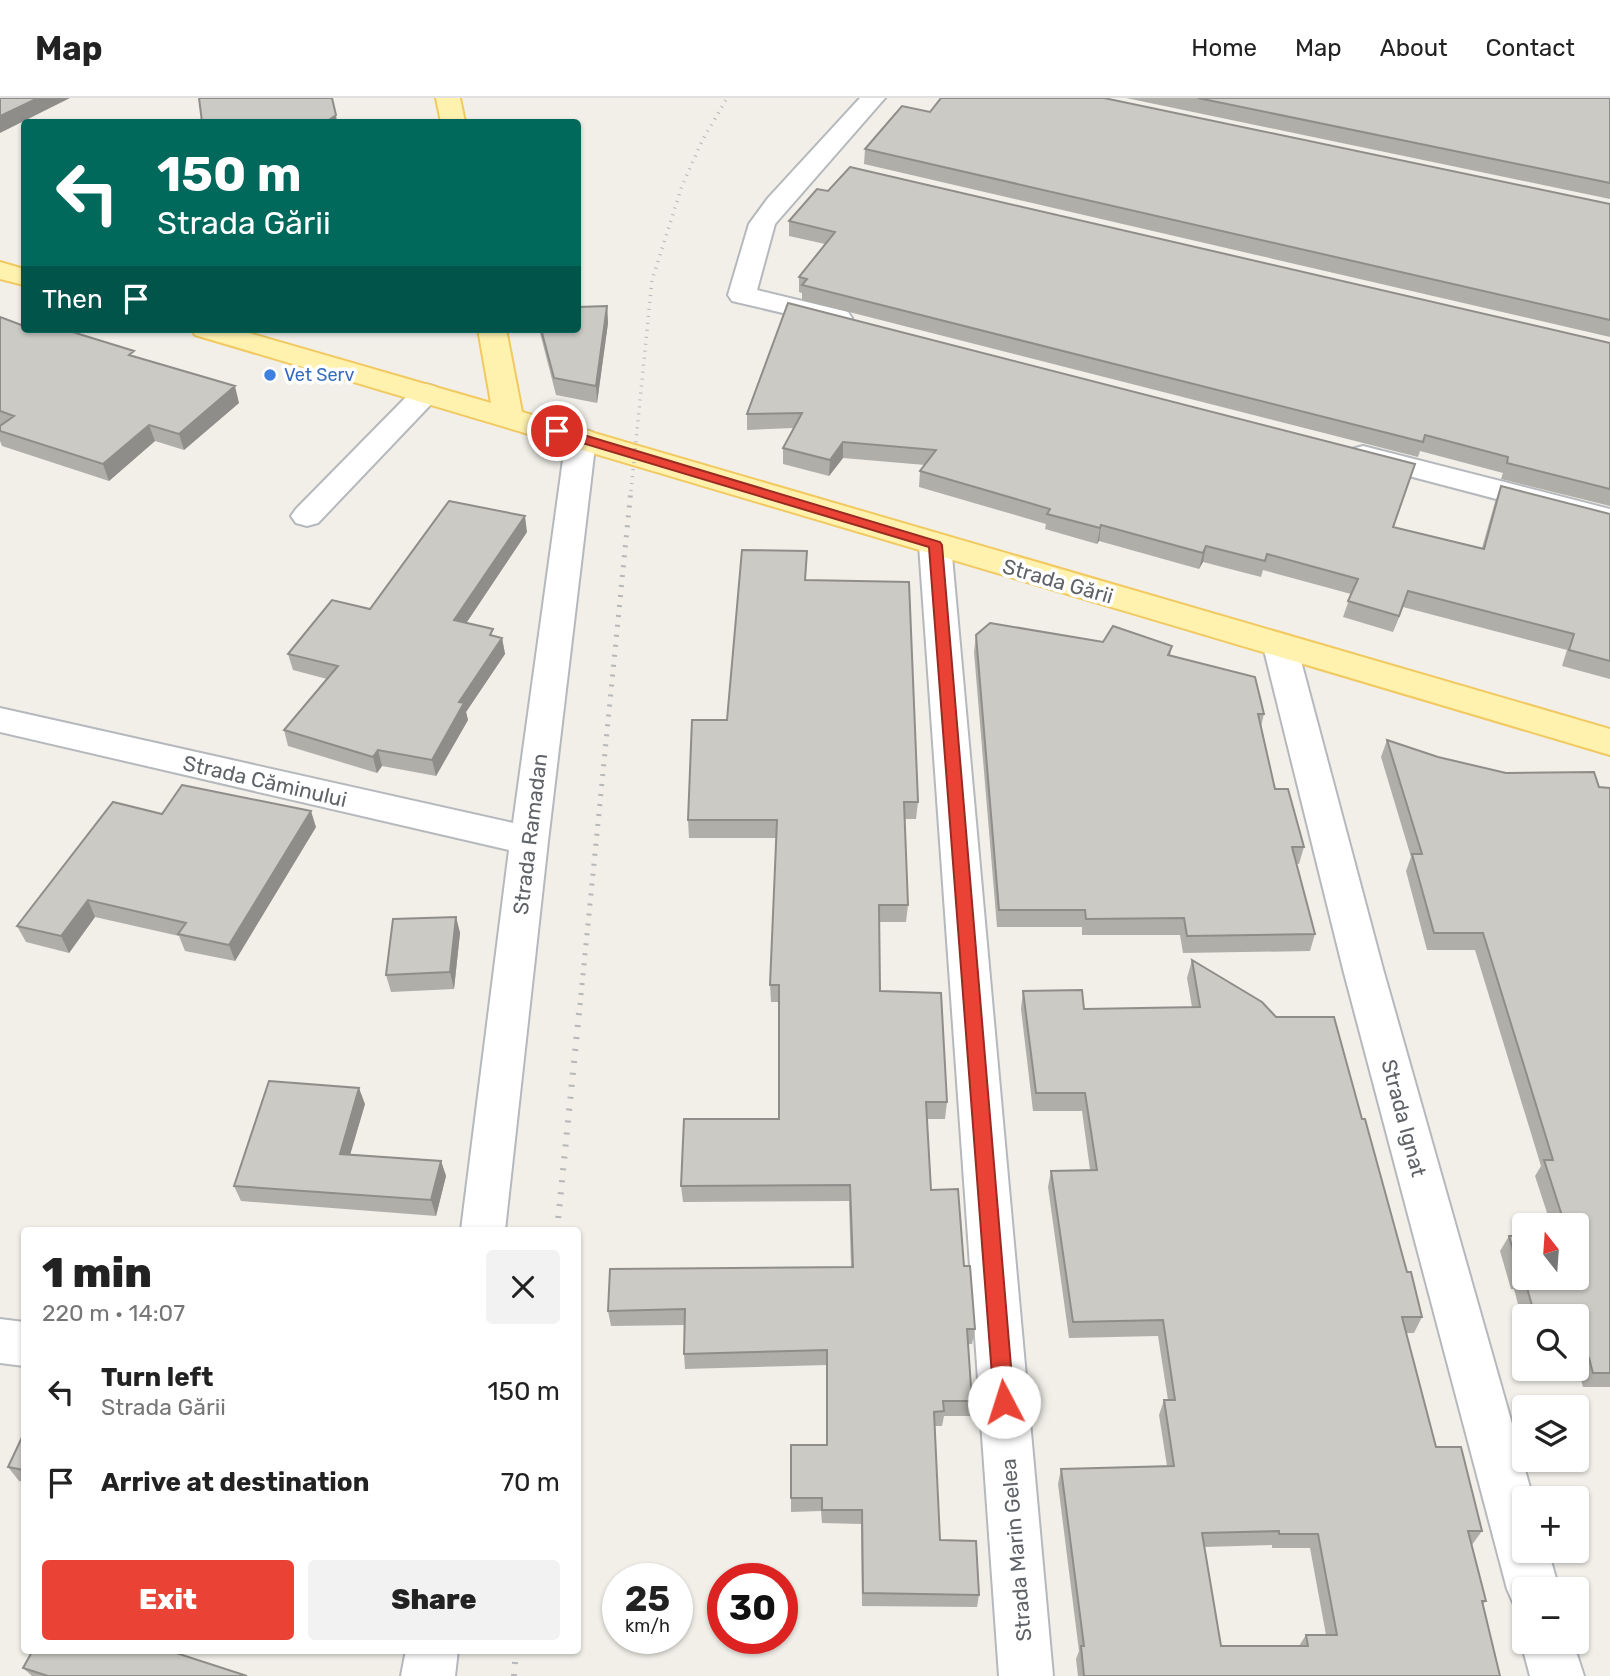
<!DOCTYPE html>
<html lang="en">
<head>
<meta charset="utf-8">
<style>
	:root { --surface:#fff; --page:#f2f2f2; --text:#222; --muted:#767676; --line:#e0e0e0; --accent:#ea4335 }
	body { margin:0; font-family:Rubik,sans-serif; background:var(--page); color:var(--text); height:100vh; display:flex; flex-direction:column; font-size:26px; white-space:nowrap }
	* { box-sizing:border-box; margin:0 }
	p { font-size:23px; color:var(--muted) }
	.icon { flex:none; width:38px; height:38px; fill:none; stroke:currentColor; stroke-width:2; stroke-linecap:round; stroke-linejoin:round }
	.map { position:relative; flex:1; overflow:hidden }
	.side { position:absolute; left:21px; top:1129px; width:560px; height:427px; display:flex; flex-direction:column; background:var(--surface); border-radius:7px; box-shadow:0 2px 5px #0004 }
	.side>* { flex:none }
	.top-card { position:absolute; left:21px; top:21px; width:560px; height:214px; border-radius:7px; box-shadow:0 2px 5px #0004; background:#00695c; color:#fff; overflow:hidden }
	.needle { width:46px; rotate:343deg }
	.tools { position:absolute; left:1512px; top:1115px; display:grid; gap:14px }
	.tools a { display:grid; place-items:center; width:77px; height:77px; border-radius:7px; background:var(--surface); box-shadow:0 2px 5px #0004; font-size:35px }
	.speed { position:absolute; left:602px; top:1465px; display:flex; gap:14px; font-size:35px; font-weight:700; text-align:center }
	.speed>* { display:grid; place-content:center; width:91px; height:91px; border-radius:50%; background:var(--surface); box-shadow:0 2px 5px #0004; line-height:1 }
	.speed small { font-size:18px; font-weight:400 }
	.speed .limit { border:10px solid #d22; background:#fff; color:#111 }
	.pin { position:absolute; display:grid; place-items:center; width:60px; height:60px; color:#fff; margin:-30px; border:4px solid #fff; border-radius:50%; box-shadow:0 2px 7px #0007 }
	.me { position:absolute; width:77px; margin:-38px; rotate:355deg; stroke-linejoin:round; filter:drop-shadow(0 0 5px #0008) }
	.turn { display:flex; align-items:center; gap:24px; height:147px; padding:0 21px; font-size:32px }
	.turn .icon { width:91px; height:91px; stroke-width:2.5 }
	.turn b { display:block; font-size:49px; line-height:60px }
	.then { display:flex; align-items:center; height:66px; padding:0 21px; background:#0003; gap:14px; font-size:26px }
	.round { display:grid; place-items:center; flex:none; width:74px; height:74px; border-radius:7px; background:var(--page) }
	.head { display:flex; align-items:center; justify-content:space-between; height:119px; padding:0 21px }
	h1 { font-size:42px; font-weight:800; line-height:52px }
	.cta { display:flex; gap:14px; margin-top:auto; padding:14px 21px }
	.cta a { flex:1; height:80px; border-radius:7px; background:var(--accent); color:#fff; font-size:28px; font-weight:800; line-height:80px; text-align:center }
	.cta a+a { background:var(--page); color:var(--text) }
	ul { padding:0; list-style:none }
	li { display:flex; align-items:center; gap:21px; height:91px; padding:0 21px }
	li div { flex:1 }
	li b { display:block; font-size:26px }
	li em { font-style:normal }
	header { display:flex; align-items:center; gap:42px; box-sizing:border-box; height:98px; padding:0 35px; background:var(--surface); border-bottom:2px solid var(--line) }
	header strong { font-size:33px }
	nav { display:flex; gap:38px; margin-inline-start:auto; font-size:24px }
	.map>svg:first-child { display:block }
</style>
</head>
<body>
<header>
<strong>Map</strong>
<nav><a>Home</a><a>Map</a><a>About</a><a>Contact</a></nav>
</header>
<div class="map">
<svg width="1610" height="1578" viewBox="0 0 1610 1578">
	<rect width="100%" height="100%" fill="#f1efe8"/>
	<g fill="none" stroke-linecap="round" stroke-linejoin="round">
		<defs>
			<path id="minor" d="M 860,0 L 885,0 L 775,126 L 757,192 L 848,214 L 852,220 L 848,226 L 838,228 L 732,203 L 728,197 L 749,126 L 768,100 Z
				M 426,286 L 436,289 L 441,295 L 436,301 L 318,425 L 307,428 L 296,425 L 291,418 L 296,411 L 416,289 Z
				M 581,331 L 592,334 L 596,340 L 548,743 L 505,1132 L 461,1132 L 509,752 L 0,634 L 0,610 L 513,725 L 566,340 L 570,334 Z
				M 1363,348 L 1610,411 L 1610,431 L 1352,363 L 1348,357 L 1352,351 Z
				M 935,437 L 946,440 L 951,447 L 1053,1578 L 999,1578 L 919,447 L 924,440 Z
				M 1280,537 L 1292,540 L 1297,548 L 1383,871 L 1533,1400 L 1524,1400 L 1524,1452 L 1548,1452 L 1559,1491 L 1524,1491 L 1524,1513 L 1515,1509 L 1507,1491 L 1343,871 L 1263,548 L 1268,540 Z
				M 0,1221 L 24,1224 L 24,1268 L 0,1265 Z
				M 1524,1535 L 1524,1544 L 1573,1544 L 1584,1578 L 1530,1578 L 1521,1544 Z
				M 406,1552 L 458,1552 L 455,1578 L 401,1578 Z"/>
			<path id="major" d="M 436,0 L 460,0 L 465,24 L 441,24 Z
				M 0,164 L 24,171 L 24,187 L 0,181 Z
				M 191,231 L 235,231 L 491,305 L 478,231 L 506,231 L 522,314 L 1610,631 L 1610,657 L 195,237 Z"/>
		</defs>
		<use href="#minor" stroke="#b5b8bc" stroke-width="4"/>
		<use href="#major" stroke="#f2c960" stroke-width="4"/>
		<use href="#minor" fill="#fff" fill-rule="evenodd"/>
		<use href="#major" fill="#fff2af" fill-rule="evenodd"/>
		<path stroke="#b6b7b8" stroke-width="3.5" stroke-dasharray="1 6" stroke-linecap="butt" d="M 631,393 L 652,182 L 682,88 L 702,43 L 727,0"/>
		<path stroke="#b6b7b8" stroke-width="5" stroke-dasharray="2 8" stroke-linecap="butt" d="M 580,907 L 631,391"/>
		<path stroke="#b6b7b8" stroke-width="6" stroke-dasharray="2 10" stroke-linecap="butt" d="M 557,1132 L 580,905
			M 514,1578 L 516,1552"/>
	</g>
	<path fill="#afaea9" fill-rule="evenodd" d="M 1126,0 L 1610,0 L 1610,101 Z
		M 930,14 L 1610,106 L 1610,239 L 864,66 L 865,51 Z
		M 789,123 L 1610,245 L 1610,408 L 1501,381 L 1503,375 L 1420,353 L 1418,359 L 802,202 L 802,195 L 799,194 L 799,179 L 825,146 L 789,138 Z
		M 788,205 L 1415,366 L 1394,429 L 1482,450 L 1495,404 L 1501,388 L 1610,416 L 1610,581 L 1562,568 L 1567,552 L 1403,509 L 1393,534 L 1343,519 L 1351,496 L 1263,472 L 1261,479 L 1203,464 L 1199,471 L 1099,443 L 1097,446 L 1045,431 L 1046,426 L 919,389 L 920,373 L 925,367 L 843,360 L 829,378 L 783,366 L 783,350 L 794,330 L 747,332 L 747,316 Z
		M 607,208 L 608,225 L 597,305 L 556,297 L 539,231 L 578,231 Z
		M 0,219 L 24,231 L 136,259 L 239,305 L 184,352 L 155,343 L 109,383 L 2,348 L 0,343 Z
		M 527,434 L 466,525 L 495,538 L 502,540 L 505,556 L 466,614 L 468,622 L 436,678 L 382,668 L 377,675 L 288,648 L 284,632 L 327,581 L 293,572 L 288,556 L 370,511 Z
		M 976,537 L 1172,548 L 1170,558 L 1264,616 L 1261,628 L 1275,691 L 1304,749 L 1299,766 L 1296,766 L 1315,836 L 1310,853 L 1183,855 L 1180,837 L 1082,837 L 1082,829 L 997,829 L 974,554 Z
		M 727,622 L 918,704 L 916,721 L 904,721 L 908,807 L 906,824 L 880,824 L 880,893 L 947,1004 L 945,1021 L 927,1021 L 931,1092 L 964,1168 L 975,1231 L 972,1246 L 968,1246 L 972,1303 L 970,1318 L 944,1318 L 942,1328 L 935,1328 L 940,1442 L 979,1497 L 977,1509 L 862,1508 L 861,1426 L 822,1425 L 821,1413 L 791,1414 L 791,1347 L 827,1347 L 827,1267 L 685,1271 L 684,1256 L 684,1227 L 611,1228 L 608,1213 L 851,1169 L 849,1103 L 683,1104 L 681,1088 L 779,1021 L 779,904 L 771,904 L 770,887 L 776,740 L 689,740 L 688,722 Z
		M 1387,642 L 1438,659 L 1506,675 L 1599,689 L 1610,690 L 1610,1289 L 1583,1289 L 1579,1274 L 1536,1273 L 1535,1270 L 1577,1270 L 1577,1218 L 1524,1218 L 1524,1229 L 1514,1191 L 1511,1191 L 1500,1153 L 1509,1138 L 1577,1180 L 1577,1127 L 1551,1127 L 1535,1078 L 1541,1068 L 1475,852 L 1427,852 L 1406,773 L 1411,759 L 1381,659 Z
		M 162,716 L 316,729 L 235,863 L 185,853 L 179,838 L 95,819 L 69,855 L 26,844 L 17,828 Z
		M 456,819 L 460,835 L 454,891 L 391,894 L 386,877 Z
		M 1192,862 L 1362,1021 L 1407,1174 L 1422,1219 L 1414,1235 L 1406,1235 L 1436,1349 L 1482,1433 L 1472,1447 L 1486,1503 L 1483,1506 L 1500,1578 L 1078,1578 L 1076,1561 L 1079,1553 L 1058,1386 L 1061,1371 L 1167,1368 L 1159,1317 L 1164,1302 L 1168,1302 L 1158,1238 L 1069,1240 L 1048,1089 L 1051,1073 L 1090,1072 L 1082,1013 L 1033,1013 L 1021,911 L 1023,893 L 1084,911 L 1192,909 L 1187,880 ZM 1272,1447 L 1272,1450 L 1310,1450 L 1326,1537 L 1306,1537 L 1299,1548 L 1221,1548 L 1204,1449 Z
		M 365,1006 L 350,1056 L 441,1063 L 446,1078 L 436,1118 L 241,1103 L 234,1088 Z
		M 24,1335 L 24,1384 L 19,1383 L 8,1369 Z
		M 23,1570 L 247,1578 L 32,1578 Z"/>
	<path fill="#8f8d8a" d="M 38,0 L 70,0 L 0,35 L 0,18 Z
		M 336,17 L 337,24 L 326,24 Z
		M 607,208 L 608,225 L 597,305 L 596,288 Z
		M 235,288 L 239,305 L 184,352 L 179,336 Z
		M 149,327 L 155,343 L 109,383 L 103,366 Z
		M 843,344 L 843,360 L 829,378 L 830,362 Z
		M 525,418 L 527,434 L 457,539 L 454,522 Z
		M 1101,427 L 1099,443 L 1097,446 L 1100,430 Z
		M 1206,448 L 1203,464 L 1199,471 L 1203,455 Z
		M 1408,493 L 1403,509 L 1393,534 L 1399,518 Z
		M 502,540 L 505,556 L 466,614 L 468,622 L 436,678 L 432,662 L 459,604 Z
		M 378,652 L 382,668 L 377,675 L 373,659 Z
		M 311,713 L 316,729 L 235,863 L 229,847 Z
		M 88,802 L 95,819 L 69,855 L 61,838 Z
		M 456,819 L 460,835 L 454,891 L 450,874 Z
		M 359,990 L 365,1006 L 346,1071 L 340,1056 Z
		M 441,1063 L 446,1078 L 436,1118 L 431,1102 Z"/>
	<path fill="#cccac5" stroke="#8f8d8a" stroke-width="2" fill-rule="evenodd" d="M 0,0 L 38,0 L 0,18 Z
		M 199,0 L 332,0 L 336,17 L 326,24 L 202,24 Z
		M 941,0 L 1104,0 L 1610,106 L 1610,222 L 865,51 L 902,8 L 930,14 Z
		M 1198,0 L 1610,0 L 1610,85 Z
		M 850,69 L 1610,245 L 1610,391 L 1507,365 L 1508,359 L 1425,337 L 1423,344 L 802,187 L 807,181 L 799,179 L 835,134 L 789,123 L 817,91 L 828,93 Z
		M 788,205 L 1415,366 L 1393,429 L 1484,451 L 1501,388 L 1610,416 L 1610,563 L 1569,552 L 1574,536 L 1408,493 L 1399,518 L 1348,503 L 1358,481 L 1267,456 L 1265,463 L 1206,448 L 1203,455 L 1101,427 L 1100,430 L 1047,416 L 1050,411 L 920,373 L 936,352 L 843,344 L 830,362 L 783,350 L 802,315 L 747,316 Z
		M 607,208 L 596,288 L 554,280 L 541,231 L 578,231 L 578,209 Z
		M 0,219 L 24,228 L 24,231 L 63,231 L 134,253 L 129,257 L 235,288 L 179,336 L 149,327 L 103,366 L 0,333 L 0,328 L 14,318 L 0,313 Z
		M 449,403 L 525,418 L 454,522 L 493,531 L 490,537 L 502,540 L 459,604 L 464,605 L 432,662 L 378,652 L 373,659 L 284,632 L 338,568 L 288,556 L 332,502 L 370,511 Z
		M 742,452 L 807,453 L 805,482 L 909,484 L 918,704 L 904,704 L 908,807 L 879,807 L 880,893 L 941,895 L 947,1004 L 926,1004 L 931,1092 L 958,1091 L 964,1168 L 970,1168 L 975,1231 L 967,1231 L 972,1303 L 943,1303 L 944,1313 L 934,1314 L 940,1442 L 976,1443 L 979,1497 L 863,1495 L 862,1412 L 822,1412 L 822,1400 L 791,1400 L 791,1347 L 827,1347 L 827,1252 L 684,1256 L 685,1211 L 608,1213 L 610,1171 L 853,1169 L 850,1087 L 681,1088 L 684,1021 L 779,1021 L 779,887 L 770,887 L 777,722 L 688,722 L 692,622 L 727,622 Z
		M 990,525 L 1103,544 L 1113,528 L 1172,548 L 1168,557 L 1255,579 L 1264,616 L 1258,616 L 1275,691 L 1288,691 L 1304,749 L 1292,749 L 1315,836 L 1187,838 L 1184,820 L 1086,821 L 1085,812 L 999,812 L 976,537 Z
		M 1387,642 L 1438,659 L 1506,675 L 1594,674 L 1599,689 L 1610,690 L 1610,1275 L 1593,1275 L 1589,1260 L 1577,1259 L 1577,1218 L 1535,1218 L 1523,1176 L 1520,1177 L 1509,1138 L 1524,1138 L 1524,1180 L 1577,1180 L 1577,1127 L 1565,1127 L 1544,1062 L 1553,1062 L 1483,835 L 1434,835 L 1412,756 L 1422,756 Z
		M 182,687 L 311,713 L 229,847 L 178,836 L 186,825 L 88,802 L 61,838 L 17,828 L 113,704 L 162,716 Z
		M 456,819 L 450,874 L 386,877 L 393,821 Z
		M 1192,862 L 1262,904 L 1276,919 L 1334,919 L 1362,1021 L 1365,1021 L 1407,1174 L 1411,1174 L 1422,1219 L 1402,1219 L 1436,1349 L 1461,1349 L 1482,1433 L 1468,1433 L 1486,1503 L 1482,1503 L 1500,1578 L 1084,1578 L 1081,1548 L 1084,1548 L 1061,1371 L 1174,1368 L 1164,1302 L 1175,1302 L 1163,1222 L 1073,1224 L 1051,1073 L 1097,1072 L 1085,995 L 1036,995 L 1023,893 L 1082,892 L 1084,911 L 1200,909 ZM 1279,1433 L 1279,1436 L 1318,1436 L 1337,1537 L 1306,1537 L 1308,1548 L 1221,1548 L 1202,1435 Z
		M 269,983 L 359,990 L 340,1056 L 441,1063 L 431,1102 L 234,1088 Z
		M 24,1335 L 24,1372 L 8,1369 Z
		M 33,1552 L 167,1552 L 247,1578 L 48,1578 L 23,1570 Z"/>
	<path fill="#ea4335" stroke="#982c22" stroke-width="2" d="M 557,329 L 940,444 L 942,447 L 1014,1304 L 1011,1311 L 1004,1314 L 997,1311 L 994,1304 L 929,449 L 552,336 L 550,333 Z"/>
	<circle fill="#3f7fe0" stroke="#fff" stroke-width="2.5" cx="270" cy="277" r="7"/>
	<g text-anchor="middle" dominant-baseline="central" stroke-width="7" stroke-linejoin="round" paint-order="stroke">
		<g font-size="18" fill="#366cbe" stroke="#fff" text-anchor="start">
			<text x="284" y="277">Vet Serv</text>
		</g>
		<g font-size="21" fill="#5f6368" stroke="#fff">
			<text transform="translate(1058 483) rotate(16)">Strada Gării</text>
			<text transform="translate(265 683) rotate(13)">Strada Căminului</text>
			<text transform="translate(530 736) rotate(-83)">Strada Ramadan</text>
			<text transform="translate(1404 1020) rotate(75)">Strada Ignat</text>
			<text transform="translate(1016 1452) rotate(-95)">Strada Marin Gelea</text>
		</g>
	</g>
</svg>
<div class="tools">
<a><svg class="needle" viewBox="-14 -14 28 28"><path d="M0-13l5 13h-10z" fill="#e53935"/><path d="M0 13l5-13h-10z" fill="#767676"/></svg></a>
<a><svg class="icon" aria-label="search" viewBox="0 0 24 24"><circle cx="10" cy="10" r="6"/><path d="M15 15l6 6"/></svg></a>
<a><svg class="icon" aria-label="layers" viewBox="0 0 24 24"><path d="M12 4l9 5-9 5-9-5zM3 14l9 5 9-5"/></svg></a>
<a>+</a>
<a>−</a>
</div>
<div class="speed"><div>25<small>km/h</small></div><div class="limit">30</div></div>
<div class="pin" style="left:557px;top:333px;background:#d93025"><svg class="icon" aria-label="arrive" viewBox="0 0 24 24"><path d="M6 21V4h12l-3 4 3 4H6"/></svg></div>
<svg class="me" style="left:1004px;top:1304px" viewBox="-20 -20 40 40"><circle r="19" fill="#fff"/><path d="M0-13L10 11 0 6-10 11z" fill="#ea4335"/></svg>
<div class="top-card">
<div class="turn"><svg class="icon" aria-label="left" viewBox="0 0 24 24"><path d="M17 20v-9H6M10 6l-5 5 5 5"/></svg><div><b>150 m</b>Strada Gării</div></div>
<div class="then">Then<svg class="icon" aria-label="arrive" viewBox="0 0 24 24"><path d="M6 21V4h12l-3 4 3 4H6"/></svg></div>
</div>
<section class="side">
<div class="head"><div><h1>1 min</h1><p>220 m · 14:07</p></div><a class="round"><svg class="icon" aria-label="close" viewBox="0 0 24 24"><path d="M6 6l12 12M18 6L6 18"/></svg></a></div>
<ul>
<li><svg class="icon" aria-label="left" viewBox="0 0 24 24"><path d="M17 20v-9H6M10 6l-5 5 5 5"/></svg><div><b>Turn left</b><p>Strada Gării</p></div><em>150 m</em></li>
<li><svg class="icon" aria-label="arrive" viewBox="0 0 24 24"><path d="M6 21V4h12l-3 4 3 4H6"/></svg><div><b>Arrive at destination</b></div><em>70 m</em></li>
</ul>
<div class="cta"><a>Exit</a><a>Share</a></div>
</section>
</div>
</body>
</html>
